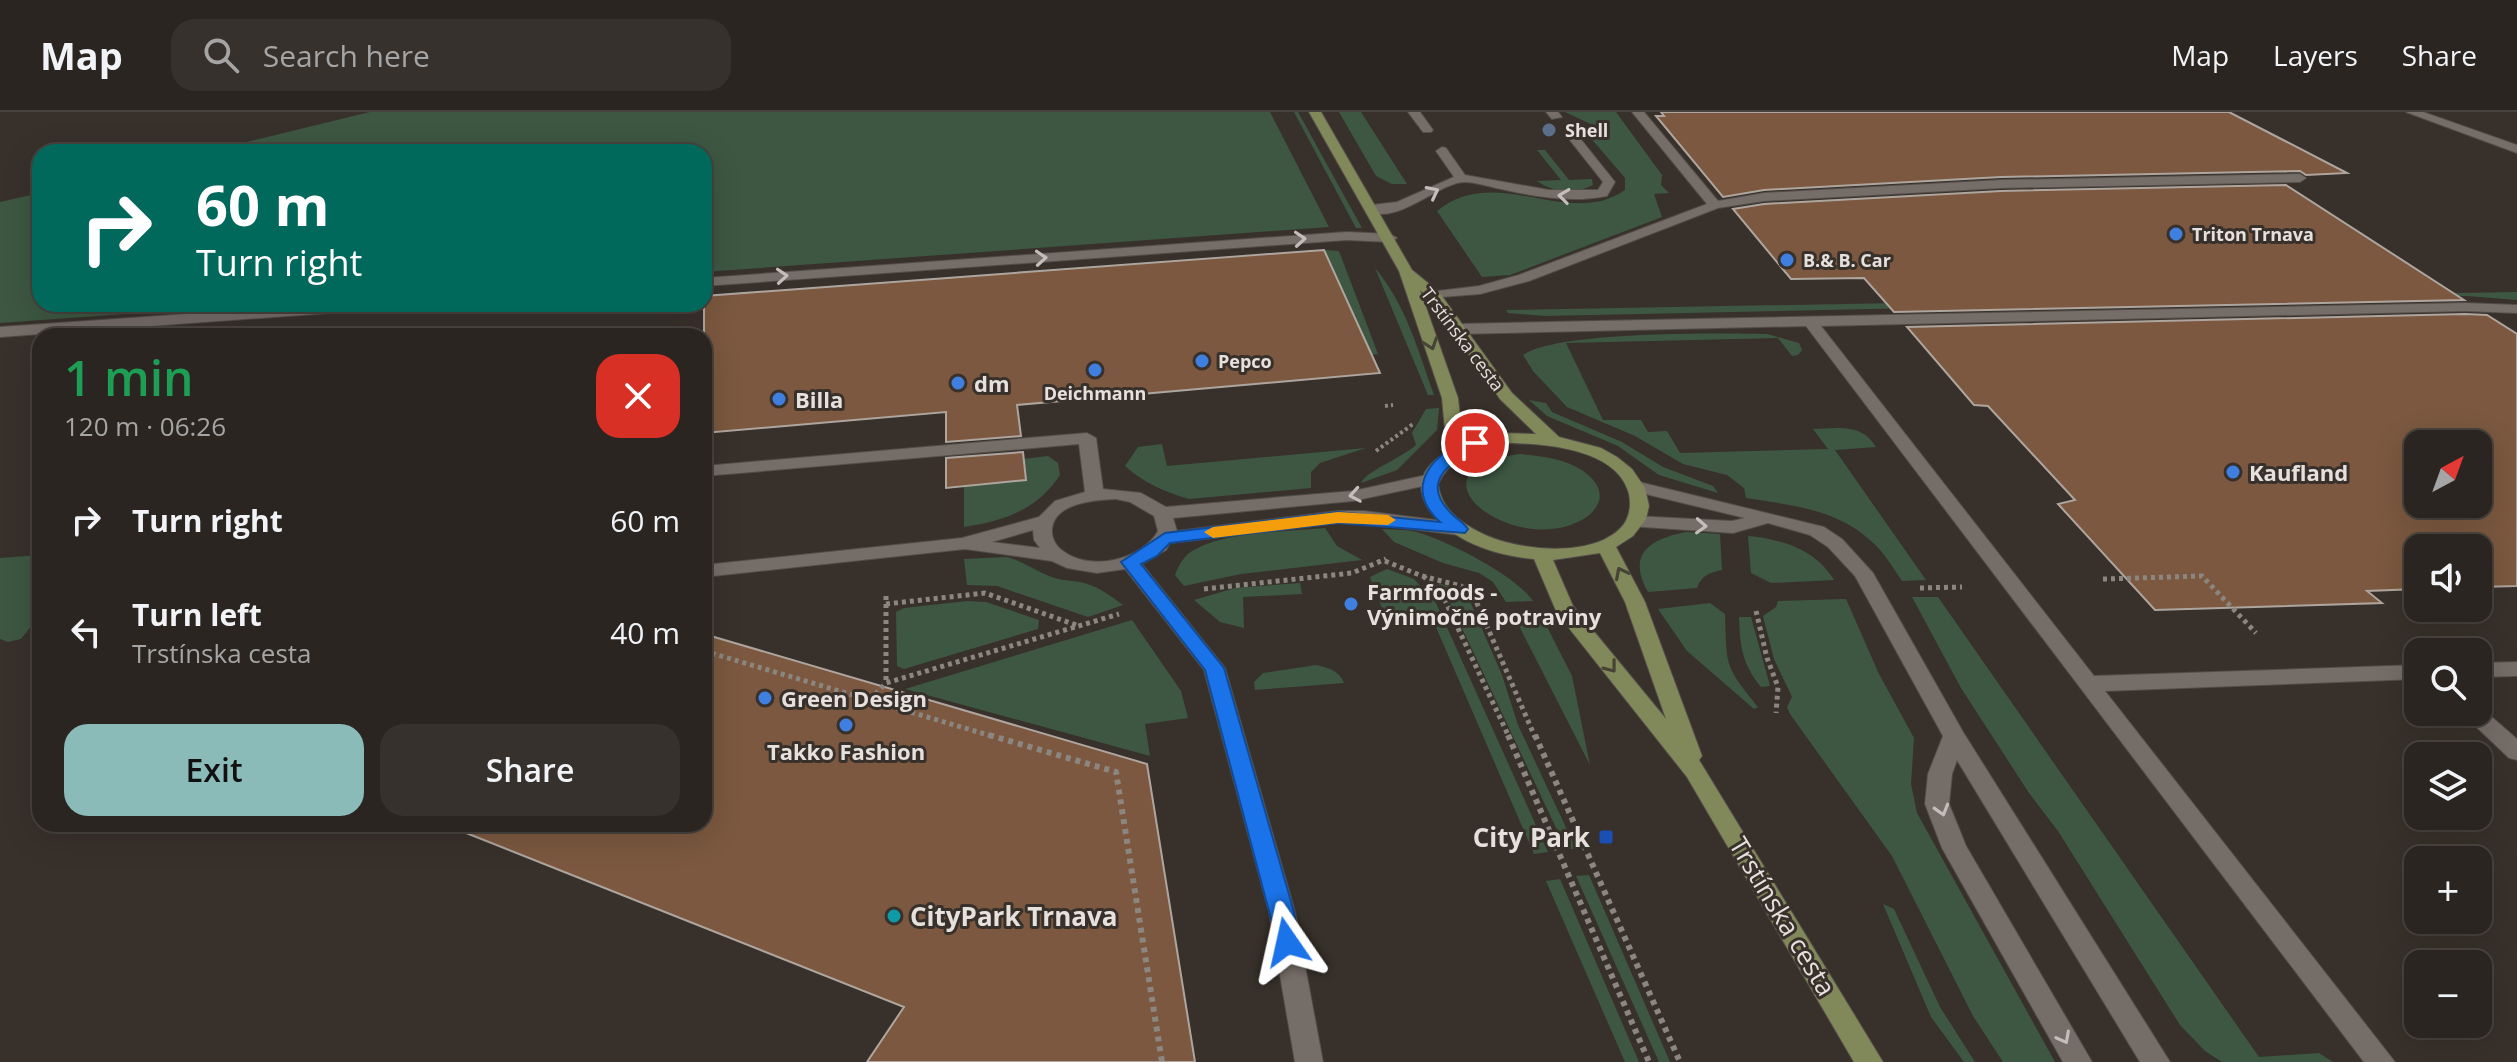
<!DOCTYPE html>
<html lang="en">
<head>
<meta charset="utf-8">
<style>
	:root { --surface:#2a2520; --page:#36312d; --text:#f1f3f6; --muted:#a5a5a5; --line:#46423e; --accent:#8bbbb9 }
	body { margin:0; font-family:"Open Sans",sans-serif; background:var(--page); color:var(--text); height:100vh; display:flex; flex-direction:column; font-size:30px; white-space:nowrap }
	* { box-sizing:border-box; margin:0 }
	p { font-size:26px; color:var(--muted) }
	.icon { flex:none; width:44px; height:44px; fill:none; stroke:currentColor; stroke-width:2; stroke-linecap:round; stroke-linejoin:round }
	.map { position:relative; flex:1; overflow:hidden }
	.sheet { position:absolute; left:32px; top:216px; width:680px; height:504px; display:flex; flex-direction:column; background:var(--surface); border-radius:24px; box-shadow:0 8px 32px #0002,0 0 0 2px var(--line) }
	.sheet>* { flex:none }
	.banner { position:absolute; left:32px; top:32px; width:680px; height:168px; border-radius:24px; box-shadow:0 8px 32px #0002,0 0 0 2px var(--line); background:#00695c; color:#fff; overflow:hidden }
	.needle { width:52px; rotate:41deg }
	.controls { position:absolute; left:2404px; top:318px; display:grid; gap:16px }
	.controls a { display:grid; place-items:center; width:88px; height:88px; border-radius:16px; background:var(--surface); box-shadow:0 8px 32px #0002,0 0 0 2px var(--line); font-size:40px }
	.pin { position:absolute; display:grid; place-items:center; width:68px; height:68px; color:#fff; margin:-34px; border:4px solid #fff; border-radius:50%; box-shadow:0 2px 8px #0007 }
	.me { position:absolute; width:88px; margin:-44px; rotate:349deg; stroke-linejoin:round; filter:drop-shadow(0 0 6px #0008) }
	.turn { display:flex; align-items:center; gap:28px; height:168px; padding:0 32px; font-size:36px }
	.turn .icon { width:104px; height:104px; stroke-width:2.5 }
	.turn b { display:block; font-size:56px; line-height:68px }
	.round { display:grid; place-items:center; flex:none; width:84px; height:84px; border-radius:24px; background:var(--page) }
	.head { display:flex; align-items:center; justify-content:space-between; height:136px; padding:0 32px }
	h1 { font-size:48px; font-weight:600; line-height:60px; color:#1e9e55 }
	.button { display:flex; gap:16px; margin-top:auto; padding:16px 32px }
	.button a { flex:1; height:92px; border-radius:24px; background:var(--accent); color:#111; font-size:32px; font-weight:600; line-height:92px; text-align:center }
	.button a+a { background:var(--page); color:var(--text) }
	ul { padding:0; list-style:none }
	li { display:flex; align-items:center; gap:24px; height:112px; padding:0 32px }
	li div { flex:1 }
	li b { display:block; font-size:30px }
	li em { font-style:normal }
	header { display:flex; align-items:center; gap:48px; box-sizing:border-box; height:112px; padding:0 40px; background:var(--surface); border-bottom:2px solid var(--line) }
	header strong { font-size:38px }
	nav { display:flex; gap:44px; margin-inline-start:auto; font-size:28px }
	.search { width:560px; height:72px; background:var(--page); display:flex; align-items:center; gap:20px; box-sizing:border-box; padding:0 28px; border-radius:24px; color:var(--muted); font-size:30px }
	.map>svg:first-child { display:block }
</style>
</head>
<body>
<header>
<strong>Map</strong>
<div class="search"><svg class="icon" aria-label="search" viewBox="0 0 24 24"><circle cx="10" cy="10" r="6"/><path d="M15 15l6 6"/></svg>Search here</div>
<nav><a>Map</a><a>Layers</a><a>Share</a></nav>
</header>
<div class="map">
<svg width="2517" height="950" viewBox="0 0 2517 950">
	<rect width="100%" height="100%" fill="#38312b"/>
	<path fill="#3d5742" d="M 370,0 L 1270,0 L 1329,115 L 704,160 L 704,40 L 206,40 Z
		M 1294,0 L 1298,0 L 1362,116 L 1356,116 Z
		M 1339,0 L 1361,0 L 1407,72 L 1392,72 L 1376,64 Z
		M 1565,0 L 1616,0 L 1662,63 L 1661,73 L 1669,81 L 1654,82 L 1662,105 L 1510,163 L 1482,165 L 1437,99 C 1495,50 1568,118 1625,78 L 1625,66 L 1589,24 L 1600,23 L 1597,15 Z
		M 1537,38 L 1545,38 L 1569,68 L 1592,67 L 1593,73 C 1576,82 1553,81 1537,69 L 1561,68 Z
		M 40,81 L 40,192 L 262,192 L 0,211 L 0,90 Z
		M 1324,138 L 1339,139 L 1378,242 L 1372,243 Z
		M 1375,156 C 1406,193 1418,238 1434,283 L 1428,283 Z
		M 2517,180 L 2517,188 L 2467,184 L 1545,204 L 1508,201 L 1506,198 Z
		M 1767,222 L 1799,231 L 1802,238 L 1798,243 L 1792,244 L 1778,226 L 1566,231 L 1603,308 L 1641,308 L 1648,320 L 1667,319 L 1680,341 L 1828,337 L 1813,317 C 1838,316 1862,311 1876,335 L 1835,338 L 1926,468 L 1902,469 C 1893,456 1884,440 1871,429 C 1837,397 1790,393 1746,386 L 1744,376 L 1727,363 L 1683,352 L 1635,324 L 1567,295 L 1533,259 L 1523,243 C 1557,219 1719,221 1767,222 Z
		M 1529,288 L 1546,291 L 1552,300 L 1622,330 L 1663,355 L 1713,374 L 1718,381 L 1659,363 L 1618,334 L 1547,304 Z
		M 1439,296 L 1437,318 L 1397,358 L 1361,371 C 1365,360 1403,345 1416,333 L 1412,321 L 1426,297 Z
		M 1162,332 L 1167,354 L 1366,336 L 1320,351 L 1311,360 L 1311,376 L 1189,387 C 1167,381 1142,370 1125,354 L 1138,335 Z
		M 1520,342 C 1541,344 1562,346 1580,357 C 1616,380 1598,406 1564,415 C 1495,432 1408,356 1520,342 Z
		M 1048,344 L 1058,351 L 1060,363 C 1037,398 1004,409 964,415 L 964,374 L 1023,347 Z
		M 1325,416 L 1337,434 L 1362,448 L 1241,462 L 1184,474 L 1175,463 C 1179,453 1184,443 1194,438 C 1227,419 1287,420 1325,416 Z
		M 1382,417 C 1394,418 1408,417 1420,421 C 1450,430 1516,464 1533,489 L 1506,490 L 1493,470 L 1479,461 L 1443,451 L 1394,430 Z
		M 1686,420 L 1720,422 L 1722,458 C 1709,461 1702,463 1697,476 L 1648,480 C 1626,441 1651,427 1686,420 Z
		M 1748,424 C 1782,427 1816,438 1834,468 L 1771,471 L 1751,461 Z
		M 40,443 L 40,503 L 21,527 L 8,530 L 0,527 L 0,446 Z
		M 1007,445 C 1023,449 1032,457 1047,463 C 1059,469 1072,468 1084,471 C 1099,475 1111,484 1123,493 L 1088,505 L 997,474 L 967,473 L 964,447 Z
		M 1387,457 L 1414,467 L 1436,491 L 1548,740 L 1534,742 L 1429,499 L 1385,504 L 1370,465 Z
		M 1300,471 L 1302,482 L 1243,485 L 1244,516 L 1220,510 L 1194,488 L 1235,476 Z
		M 1438,471 L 1466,480 L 1502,563 L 1518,613 L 1576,737 L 1566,737 L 1445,480 Z
		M 1912,485 L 1938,485 L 2259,945 L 2319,941 L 2333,950 L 2222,950 L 2205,939 L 2180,913 L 2058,719 L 2029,681 L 1961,576 Z
		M 1846,487 L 1879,562 L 1914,626 L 1911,672 L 1917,701 L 2055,950 L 2003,950 L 1973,904 L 1892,744 L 1790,602 L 1787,595 L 1792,585 L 1774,547 L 1763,504 L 1776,495 L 1778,489 Z
		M 967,489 L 986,490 L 1039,508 L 1038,517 L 904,557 L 897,554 L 896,500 L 904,496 Z
		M 1710,491 L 1725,502 C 1727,555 1724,553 1758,595 L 1754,597 L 1687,539 L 1658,497 Z
		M 1739,505 L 1751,505 L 1770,574 L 1761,575 C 1742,552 1740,534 1739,505 Z
		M 1543,507 L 1572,564 L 1590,653 L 1517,510 Z
		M 1132,508 L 1181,579 L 1188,606 L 1145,612 L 1150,644 L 905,577 Z
		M 1316,553 C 1328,556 1339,558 1344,571 L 1255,578 L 1254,570 L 1263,561 Z
		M 1589,763 L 1670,950 L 1659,950 L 1576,764 Z
		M 1560,767 L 1639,950 L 1625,950 L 1546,769 Z
		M 1883,792 L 1894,797 L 1940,895 L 1975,950 L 1964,950 L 1931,905 Z"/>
	<path fill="#7b583f" stroke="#aea59e" stroke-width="2" fill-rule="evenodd" d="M 1661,0 L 2229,0 L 2347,61 L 2306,63 L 2300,59 L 2001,65 L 1764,78 L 1723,85 L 1656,4 L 1664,4 Z
		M 2286,73 L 2464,188 L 1894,200 L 1864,166 L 1791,167 L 1733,97 L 1764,92 L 2001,79 Z
		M 1324,138 L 1380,261 L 1017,293 L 1021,324 L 946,330 L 946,300 L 704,321 L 704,184 Z
		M 2465,202 L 2487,203 L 2517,222 L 2517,474 L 2478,475 L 2478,436 L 2418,436 L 2418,477 L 2367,479 L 2382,491 L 2155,498 L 2058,392 L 2075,388 L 1988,294 L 1974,293 L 1907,215 ZM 2418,332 L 2478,332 L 2478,392 L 2418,392 Z
		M 1023,340 L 1026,368 L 946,376 L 946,346 Z
		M 704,522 L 1147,652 L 1195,950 L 867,950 L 904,895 L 451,715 L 451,712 L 704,712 Z"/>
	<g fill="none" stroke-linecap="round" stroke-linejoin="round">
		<defs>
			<path id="service" d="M 1408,0 L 1420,0 L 1433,18 L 1431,20 L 1423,20 Z
				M 1546,0 L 1558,0 L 1562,5 L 1552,7 Z
				M 1632,0 L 1644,0 L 1718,89 L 1764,81 L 2001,68 L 2300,62 L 2306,66 L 2300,70 L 2001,76 L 1764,89 L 1718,96 L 1529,169 L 1480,182 L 1429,186 L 1429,180 L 1479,174 L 1519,163 L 1707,92 Z
				M 2406,0 L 2423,0 L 2517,33 L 2517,41 Z
				M 1575,23 L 1579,25 L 1615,70 L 1607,84 C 1571,91 1536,85 1501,77 C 1490,75 1476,70 1464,70 C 1438,71 1393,117 1365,97 L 1372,93 L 1397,90 L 1454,65 L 1436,39 L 1442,35 L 1446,36 L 1465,63 L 1549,78 L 1598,78 L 1603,70 L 1569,27 Z
				M 1347,120 L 1390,122 L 1397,126 L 1390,130 L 1347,128 L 704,174 L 704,166 Z
				M 2465,191 L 2517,193 L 2517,201 L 2465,199 L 1821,214 L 2094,564 L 2418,553 L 2418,567 L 2105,579 L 2395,950 L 2364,950 L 1806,214 L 1458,222 L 1450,217 L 1458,212 Z
				M 334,192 L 404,192 L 397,196 L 0,225 L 0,215 Z
				M 1087,321 L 1096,326 L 1103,377 L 1141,381 L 1166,395 L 1353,379 L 1431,362 L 1440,367 L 1437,371 L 1353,389 L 1173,406 L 1177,419 L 1338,399 L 1364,399 L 1459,411 L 1468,417 L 1459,423 L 1364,411 L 1338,411 L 1170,431 L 1166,438 L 1142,452 L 1225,556 L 1295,800 L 1323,950 L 1295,950 L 1269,800 L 1204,558 L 1125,457 L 1097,461 L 1067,456 L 1052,449 L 965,437 L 704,465 L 704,453 L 962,426 L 1039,405 L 1055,389 L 1085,380 L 1079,332 L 704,364 L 704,354 ZM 1116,387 L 1130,390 L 1154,404 L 1158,419 C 1142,448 1090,460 1063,439 C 1056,435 1051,425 1052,417 C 1055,390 1096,388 1116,387 ZM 1033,418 L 1034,428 L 1040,436 L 992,430 Z
				M 1635,369 L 1824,415 L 1842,427 L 1873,461 L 1963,620 L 2170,950 L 2140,950 L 1957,648 L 1952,662 L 1949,692 L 1966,734 L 2092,950 L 2063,950 L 1942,736 L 1925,692 L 1928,662 L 1943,624 L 1855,464 L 1828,435 L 1810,423 L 1768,411 L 1733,421 L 1628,414 L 1626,410 L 1628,406 L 1635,404 L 1732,409 L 1745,406 L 1629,378 L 1626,374 L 1629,370 Z
				M 2517,550 L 2517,564 L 2478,565 L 2478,551 Z
				M 2478,593 L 2517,627 L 2517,648 L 2509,646 L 2466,605 L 2463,600 L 2478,600 Z"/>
			<path id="secondary" d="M 1309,0 L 1321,0 L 1412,158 L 1439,180 L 1512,281 L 1559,325 L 1601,336 L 1617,345 L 1632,357 L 1645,376 L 1649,394 L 1646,407 L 1633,424 L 1616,435 L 1645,490 L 1702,644 L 1699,648 L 1883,950 L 1854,950 L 1687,665 L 1557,501 L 1534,447 C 1511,445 1487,439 1467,429 C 1429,409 1397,369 1447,340 L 1442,286 L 1399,159 ZM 1420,178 L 1429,186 L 1500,287 L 1536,322 L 1500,321 L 1463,332 L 1458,286 ZM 1500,331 C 1539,331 1617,335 1629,382 C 1631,392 1630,403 1624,412 C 1597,448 1514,439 1479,420 C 1458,409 1441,396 1438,372 C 1449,347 1475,338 1500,331 ZM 1600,441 L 1625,490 L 1666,607 L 1573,494 L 1553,448 Z"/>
		</defs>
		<use href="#service" stroke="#534d48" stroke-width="2"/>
		<use href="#secondary" stroke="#534d48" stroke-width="2"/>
		<path stroke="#8c8681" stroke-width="4" stroke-dasharray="3 3" stroke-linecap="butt" d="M 1385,294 L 1393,293
			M 1376,339 L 1413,312"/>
		<path stroke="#8c8681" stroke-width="5" stroke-dasharray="4 4" stroke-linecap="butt" d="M 1385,449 L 1422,464 L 1461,474 L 1473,482 L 1535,625
			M 1423,464 L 1441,480 L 1509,625
			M 2103,467 L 2202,464 L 2256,521
			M 1920,476 L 1962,475
			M 1204,477 L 1352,461 L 1386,447
			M 886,484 L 886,571
			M 886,492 L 985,481 L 1079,514
			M 1756,499 L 1767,546 L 1778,575 L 1776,601
			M 704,539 L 995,625
			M 870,588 L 886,571 L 1119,502"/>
		<path stroke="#8c8681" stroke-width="6" stroke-dasharray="5 5" stroke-linecap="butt" d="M 989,623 L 1116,660 L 1162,950
			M 1508,623 L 1649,950
			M 1535,623 L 1680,950"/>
		<use href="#service" fill="#756d67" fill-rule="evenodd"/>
		<use href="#secondary" fill="#81895b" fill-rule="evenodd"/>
	</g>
	<defs><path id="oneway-chevron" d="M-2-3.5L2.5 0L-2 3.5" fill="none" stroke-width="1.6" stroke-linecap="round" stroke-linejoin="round" transform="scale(2)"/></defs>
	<g stroke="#c4beba">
		<use href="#oneway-chevron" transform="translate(1433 80) rotate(-27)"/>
		<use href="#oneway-chevron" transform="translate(1564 84) rotate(-173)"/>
		<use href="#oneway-chevron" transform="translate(1300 127) rotate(-4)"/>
		<use href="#oneway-chevron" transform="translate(1041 146) rotate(-4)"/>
		<use href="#oneway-chevron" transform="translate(782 164) rotate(-4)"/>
		<use href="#oneway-chevron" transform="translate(1355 383) rotate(170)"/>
		<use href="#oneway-chevron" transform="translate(1701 414) rotate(3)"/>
		<use href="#oneway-chevron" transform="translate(1942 698) rotate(74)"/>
		<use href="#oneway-chevron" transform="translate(2064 926) rotate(62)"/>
	</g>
	<g stroke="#474335">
		<use href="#oneway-chevron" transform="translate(1431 232) rotate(71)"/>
		<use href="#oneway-chevron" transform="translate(1621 461) rotate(-117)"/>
		<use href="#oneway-chevron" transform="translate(1611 555) rotate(52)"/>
	</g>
	<path fill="#1a73e8" stroke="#114b97" stroke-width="2" d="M 1475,326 L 1481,327 L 1481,334 C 1455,348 1419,367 1449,399 C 1455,406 1463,410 1468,417 L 1465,421 L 1338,411 L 1170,431 L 1157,444 L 1141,452 L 1224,556 L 1294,800 L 1299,830 L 1296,837 L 1287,840 L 1279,837 L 1205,558 L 1121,450 L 1165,421 L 1338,400 L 1440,410 C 1400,374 1436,337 1475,326 Z"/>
	<path fill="#f59e0b" d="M 1338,400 L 1388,403 L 1396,408 L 1388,413 L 1338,411 L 1213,426 L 1204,420 L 1213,415 Z"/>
	<circle fill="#5c6f8a" stroke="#38312b" stroke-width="3" cx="1549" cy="18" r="8"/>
	<g fill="#3f7fe0" stroke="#38312b" stroke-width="3">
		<circle cx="2176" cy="122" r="8"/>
		<circle cx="1787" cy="148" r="8"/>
		<circle cx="1202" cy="249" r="8"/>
		<circle cx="1095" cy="258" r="8"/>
		<circle cx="958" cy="271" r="8"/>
		<circle cx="779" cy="287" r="8"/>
		<circle cx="2233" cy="360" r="8"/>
		<circle cx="1351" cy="492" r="8"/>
		<circle cx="765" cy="586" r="8"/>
		<circle cx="846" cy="613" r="8"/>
	</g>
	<rect fill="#1a4fb4" stroke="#38312b" stroke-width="3" x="1598" y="717" width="16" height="16" rx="4"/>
	<circle fill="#0f9aa8" stroke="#38312b" stroke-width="3" cx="894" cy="804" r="8"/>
	<g text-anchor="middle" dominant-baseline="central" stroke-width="6" stroke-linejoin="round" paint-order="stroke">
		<g font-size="18" font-weight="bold" fill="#e6e1dd" stroke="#38312b" text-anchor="start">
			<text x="1565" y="18">Shell</text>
			<text x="2192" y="122">Triton Trnava</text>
			<text x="1803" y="148">B.&amp; B. Car</text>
			<text x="1218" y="249">Pepco</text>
			<text x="1095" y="281" text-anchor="middle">Deichmann</text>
		</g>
		<g font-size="18" fill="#e6e1dd" stroke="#38312b">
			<text transform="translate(1463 227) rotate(53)">Trstínska cesta</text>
		</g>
		<g font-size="22" font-weight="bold" fill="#e6e1dd" stroke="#38312b" text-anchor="start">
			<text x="974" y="271">dm</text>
			<text x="795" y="287">Billa</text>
			<text x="2249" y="360">Kaufland</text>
			<text x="1367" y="479">Farmfoods -<tspan x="1367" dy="25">Výnimočné potraviny</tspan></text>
			<text x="781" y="586">Green Design</text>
			<text x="846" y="639" text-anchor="middle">Takko Fashion</text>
		</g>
		<g font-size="26" font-weight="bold" fill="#e6e1dd" stroke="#38312b" text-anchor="end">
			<text x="1590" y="725">City Park</text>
			<text x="910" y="804" text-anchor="start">CityPark Trnava</text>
		</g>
		<g font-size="26" fill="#e6e1dd" stroke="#38312b">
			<text transform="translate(1783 804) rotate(59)">Trstínska cesta</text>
		</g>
	</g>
</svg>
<div class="controls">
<a><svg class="needle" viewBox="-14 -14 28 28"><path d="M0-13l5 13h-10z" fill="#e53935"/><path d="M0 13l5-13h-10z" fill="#a5a5a5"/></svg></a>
<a><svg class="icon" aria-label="sound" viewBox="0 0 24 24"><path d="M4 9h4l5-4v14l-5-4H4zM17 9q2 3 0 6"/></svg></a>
<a><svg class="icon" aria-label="search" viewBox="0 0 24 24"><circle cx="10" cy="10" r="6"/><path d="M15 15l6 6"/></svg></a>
<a><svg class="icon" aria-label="layers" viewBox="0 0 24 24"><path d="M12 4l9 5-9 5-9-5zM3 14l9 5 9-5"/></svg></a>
<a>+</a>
<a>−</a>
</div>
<div class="pin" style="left:1475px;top:331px;background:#d93025"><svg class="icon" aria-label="arrive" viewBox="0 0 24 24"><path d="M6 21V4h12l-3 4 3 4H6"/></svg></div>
<svg class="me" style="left:1287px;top:830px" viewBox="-20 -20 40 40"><path d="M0-17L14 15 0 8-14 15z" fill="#1a73e8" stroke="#fff" stroke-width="4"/></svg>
<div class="banner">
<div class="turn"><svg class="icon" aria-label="right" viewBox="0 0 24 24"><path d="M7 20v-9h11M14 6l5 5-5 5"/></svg><div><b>60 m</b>Turn right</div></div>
</div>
<section class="sheet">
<div class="head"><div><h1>1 min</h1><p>120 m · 06:26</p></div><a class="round" style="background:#d93025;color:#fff"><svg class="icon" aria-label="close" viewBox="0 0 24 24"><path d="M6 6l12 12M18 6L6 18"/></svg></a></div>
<ul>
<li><svg class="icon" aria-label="right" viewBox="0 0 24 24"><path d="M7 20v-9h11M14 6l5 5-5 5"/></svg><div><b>Turn right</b></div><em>60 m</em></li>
<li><svg class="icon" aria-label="left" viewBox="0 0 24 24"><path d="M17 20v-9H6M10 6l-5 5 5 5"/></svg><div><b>Turn left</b><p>Trstínska cesta</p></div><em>40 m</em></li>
</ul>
<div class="button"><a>Exit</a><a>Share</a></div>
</section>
</div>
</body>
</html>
